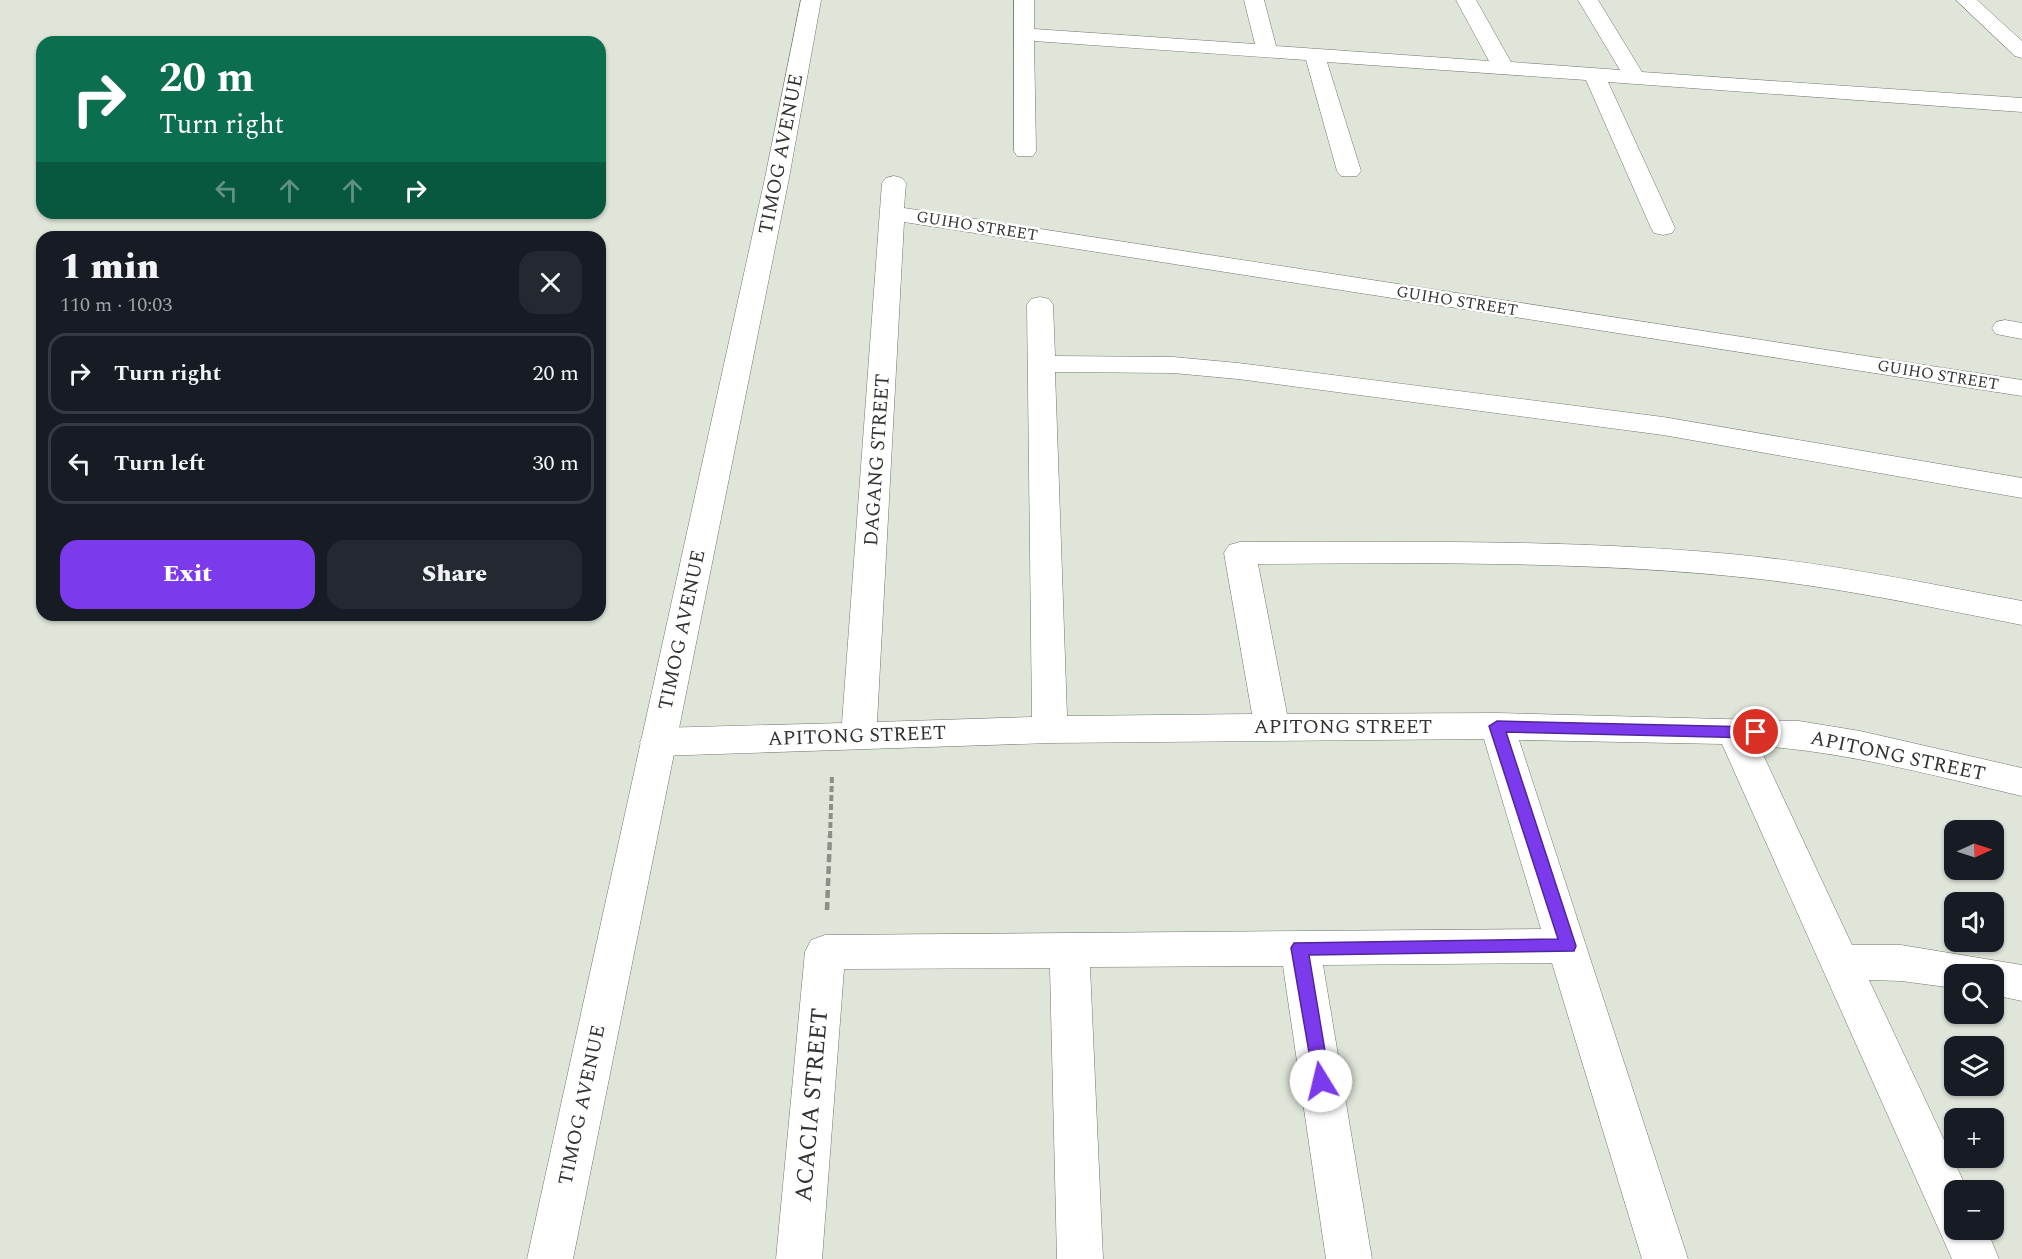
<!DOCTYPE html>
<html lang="en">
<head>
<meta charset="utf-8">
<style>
	:root { --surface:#171b24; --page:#242831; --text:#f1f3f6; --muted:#9ea1a6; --line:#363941; --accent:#7c3aed }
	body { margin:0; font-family:Spectral,serif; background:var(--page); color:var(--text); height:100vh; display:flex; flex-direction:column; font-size:22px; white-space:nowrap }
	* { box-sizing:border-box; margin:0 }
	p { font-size:20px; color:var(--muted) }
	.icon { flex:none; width:33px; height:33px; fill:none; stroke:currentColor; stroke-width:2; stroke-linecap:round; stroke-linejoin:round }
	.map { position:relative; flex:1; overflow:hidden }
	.details { position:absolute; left:36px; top:231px; width:570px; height:390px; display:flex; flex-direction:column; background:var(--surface); border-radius:18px; box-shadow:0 2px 4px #0004 }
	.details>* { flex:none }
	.hud { position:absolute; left:36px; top:36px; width:570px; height:183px; border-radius:18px; box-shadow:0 2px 4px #0004; background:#0b6e4f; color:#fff; overflow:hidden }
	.needle { width:39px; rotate:87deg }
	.fabs { position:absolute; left:1944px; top:820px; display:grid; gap:12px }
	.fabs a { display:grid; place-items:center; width:60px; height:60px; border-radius:12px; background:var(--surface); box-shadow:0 2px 4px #0004; font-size:30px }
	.pin { position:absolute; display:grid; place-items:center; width:51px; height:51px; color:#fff; margin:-26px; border:3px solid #fff; border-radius:50%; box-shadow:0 2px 6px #0007 }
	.me { position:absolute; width:66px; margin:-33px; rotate:351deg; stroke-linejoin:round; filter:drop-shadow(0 0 4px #0008) }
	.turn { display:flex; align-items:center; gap:21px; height:126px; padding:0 24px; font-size:27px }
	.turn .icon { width:78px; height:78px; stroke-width:2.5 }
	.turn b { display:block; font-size:42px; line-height:51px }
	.lanes { display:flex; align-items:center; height:57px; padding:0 24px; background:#0003; justify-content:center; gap:30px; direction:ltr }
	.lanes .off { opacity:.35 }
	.round { display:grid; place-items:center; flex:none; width:63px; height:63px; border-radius:18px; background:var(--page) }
	.headline { display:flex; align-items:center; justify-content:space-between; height:102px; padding:0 24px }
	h1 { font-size:36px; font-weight:800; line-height:45px }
	.primary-button { display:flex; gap:12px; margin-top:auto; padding:12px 24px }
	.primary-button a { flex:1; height:69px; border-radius:18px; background:var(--accent); color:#fff; font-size:24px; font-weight:800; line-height:69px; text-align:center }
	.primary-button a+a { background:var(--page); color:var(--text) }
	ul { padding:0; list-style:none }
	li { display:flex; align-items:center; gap:18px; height:81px; margin:0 12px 9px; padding:0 12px; border:3px solid var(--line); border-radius:18px }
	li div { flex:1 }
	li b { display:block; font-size:22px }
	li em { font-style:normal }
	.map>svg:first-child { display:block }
</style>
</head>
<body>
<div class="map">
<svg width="2022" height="1259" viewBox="0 0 2022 1259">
	<rect width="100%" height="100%" fill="#dfe5d9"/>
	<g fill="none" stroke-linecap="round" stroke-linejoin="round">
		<defs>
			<path id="minor" d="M 1014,0 L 1034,0 L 1034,29 L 1255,44 L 1244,0 L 1264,0 L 1276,46 L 1489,61 L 1456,0 L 1476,0 L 1511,62 L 1620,70 L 1578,0 L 1598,0 L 1642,72 L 2022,98 L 2022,112 L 1608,82 L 1675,228 L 1672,233 L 1663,235 L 1654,233 L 1651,228 L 1586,80 L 1327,62 L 1361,171 L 1357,176 L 1341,176 L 1337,171 L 1306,60 L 1034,41 L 1036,151 L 1033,156 L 1017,156 L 1014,151 Z
				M 1956,0 L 1977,0 L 2022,41 L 2022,58 L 2015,56 Z
				M 894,176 L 902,178 L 906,183 L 904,208 L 2022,380 L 2022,396 L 904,222 L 877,722 L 1032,717 L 1027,305 L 1031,299 L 1040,297 L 1049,299 L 1053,305 L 1055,356 L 1173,357 L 1238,363 L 1663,417 L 2022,478 L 2022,498 L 1663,435 L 1238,379 L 1173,373 L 1055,372 L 1067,716 L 1252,714 L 1224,553 L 1229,545 L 1240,542 C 1404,542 1567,539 1731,554 C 1829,563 1925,583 2022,601 L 2022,625 C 1925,606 1829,585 1730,576 C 1573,561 1415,563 1258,564 L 1287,714 L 1497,713 L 1799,721 L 1860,731 L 2022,768 L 2022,796 C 1935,776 1848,752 1759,746 L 1852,945 L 1901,945 L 2022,965 L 2022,1001 L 1994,995 L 1994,975 L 1954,975 L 1954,988 L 1901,981 L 1869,980 L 1968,1191 L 1954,1191 L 1954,1230 L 1987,1230 L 1999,1259 L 1952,1259 L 1722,744 L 1519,740 L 1688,1259 L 1642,1259 L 1552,963 L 1323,965 L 1372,1259 L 1326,1259 L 1283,966 L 1090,967 L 1103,1259 L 1057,1259 L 1050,968 L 844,969 L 822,1259 L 776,1259 L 805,952 L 811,940 L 825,935 L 1541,929 L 1484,739 L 1050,743 L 658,756 L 645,752 L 640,742 L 645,732 L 658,728 L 842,723 L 882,183 L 886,178 Z
				M 2005,320 L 2022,323 L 2022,339 L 1996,334 L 1992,328 L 1996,322 Z"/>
			<path id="secondary" d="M 801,0 L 821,0 L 789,178 L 573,1259 L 527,1259 L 765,178 Z"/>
		</defs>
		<use href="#minor" stroke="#71776c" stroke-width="1"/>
		<use href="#secondary" stroke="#71776c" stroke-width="1"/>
		<path stroke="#8c9188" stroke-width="4" stroke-dasharray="6 3" stroke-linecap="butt" d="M 830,837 L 832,776"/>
		<path stroke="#8c9188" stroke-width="4.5" stroke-dasharray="8 4" stroke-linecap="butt" d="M 827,910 L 830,835"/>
		<use href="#minor" fill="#fff" fill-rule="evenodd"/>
		<use href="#secondary" fill="#fff" fill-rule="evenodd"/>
	</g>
	<path fill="#7c3aed" stroke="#51269a" stroke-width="1.5" d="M 1497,721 L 1756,727 L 1763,732 L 1756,738 L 1506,732 L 1576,946 L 1574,951 L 1309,955 L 1330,1081 L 1327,1087 L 1321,1090 L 1315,1087 L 1291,948 L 1294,943 L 1558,939 L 1489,726 Z"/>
	<g text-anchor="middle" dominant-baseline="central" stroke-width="5" stroke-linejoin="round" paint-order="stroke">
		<g font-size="16" fill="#31342f" stroke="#fff">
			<text transform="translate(977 226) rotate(9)">GUIHO STREET</text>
			<text transform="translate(1457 301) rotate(9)">GUIHO STREET</text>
			<text transform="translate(1938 375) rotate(9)">GUIHO STREET</text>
		</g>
		<g font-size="20" fill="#31342f" stroke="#fff">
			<text transform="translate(781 154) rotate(-79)">TIMOG AVENUE</text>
			<text transform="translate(877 460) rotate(-86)">DAGANG STREET</text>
			<text transform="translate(682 630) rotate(-78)">TIMOG AVENUE</text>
			<text x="1343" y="727">APITONG STREET</text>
			<text transform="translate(857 736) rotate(-2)">APITONG STREET</text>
			<text transform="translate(1898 756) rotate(12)">APITONG STREET</text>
			<text transform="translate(582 1105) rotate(-78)">TIMOG AVENUE</text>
		</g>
		<g font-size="24" fill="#31342f" stroke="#fff">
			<text transform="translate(812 1105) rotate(-85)">ACACIA STREET</text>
		</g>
	</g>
</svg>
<div class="fabs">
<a><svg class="needle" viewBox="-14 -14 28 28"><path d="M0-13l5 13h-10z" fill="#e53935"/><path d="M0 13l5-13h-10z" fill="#9ea1a6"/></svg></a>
<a><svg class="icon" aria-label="sound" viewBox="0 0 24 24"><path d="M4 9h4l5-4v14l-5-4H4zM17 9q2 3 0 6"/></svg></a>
<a><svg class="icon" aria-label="search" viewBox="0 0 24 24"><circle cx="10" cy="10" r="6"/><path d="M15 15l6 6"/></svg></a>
<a><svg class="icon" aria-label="layers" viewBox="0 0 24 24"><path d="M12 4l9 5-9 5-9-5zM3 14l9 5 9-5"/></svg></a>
<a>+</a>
<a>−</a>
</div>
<div class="pin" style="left:1756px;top:732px;background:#d93025"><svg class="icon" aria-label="arrive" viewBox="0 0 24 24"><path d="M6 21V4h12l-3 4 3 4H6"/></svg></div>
<svg class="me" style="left:1321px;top:1081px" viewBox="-20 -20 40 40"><circle r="19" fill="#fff"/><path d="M0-13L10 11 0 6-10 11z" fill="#7c3aed"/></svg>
<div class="hud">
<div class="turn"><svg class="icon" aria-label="right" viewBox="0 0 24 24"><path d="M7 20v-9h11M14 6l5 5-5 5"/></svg><div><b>20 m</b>Turn right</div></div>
<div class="lanes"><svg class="icon off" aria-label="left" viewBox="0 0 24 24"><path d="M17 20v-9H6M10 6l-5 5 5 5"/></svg><svg class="icon off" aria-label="ahead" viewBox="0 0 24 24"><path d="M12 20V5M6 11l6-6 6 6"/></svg><svg class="icon off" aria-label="ahead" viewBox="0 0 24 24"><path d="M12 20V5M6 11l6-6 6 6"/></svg><svg class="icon" aria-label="right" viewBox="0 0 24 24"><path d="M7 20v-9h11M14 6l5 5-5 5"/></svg></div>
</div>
<section class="details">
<div class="headline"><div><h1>1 min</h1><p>110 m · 10:03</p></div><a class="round"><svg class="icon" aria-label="close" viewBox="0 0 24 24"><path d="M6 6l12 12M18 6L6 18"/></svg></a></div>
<ul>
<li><svg class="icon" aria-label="right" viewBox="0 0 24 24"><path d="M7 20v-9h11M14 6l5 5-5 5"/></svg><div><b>Turn right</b></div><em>20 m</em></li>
<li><svg class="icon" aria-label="left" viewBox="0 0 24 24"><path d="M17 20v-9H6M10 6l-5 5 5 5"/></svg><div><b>Turn left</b></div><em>30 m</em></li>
</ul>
<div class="primary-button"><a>Exit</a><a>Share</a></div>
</section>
</div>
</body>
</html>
